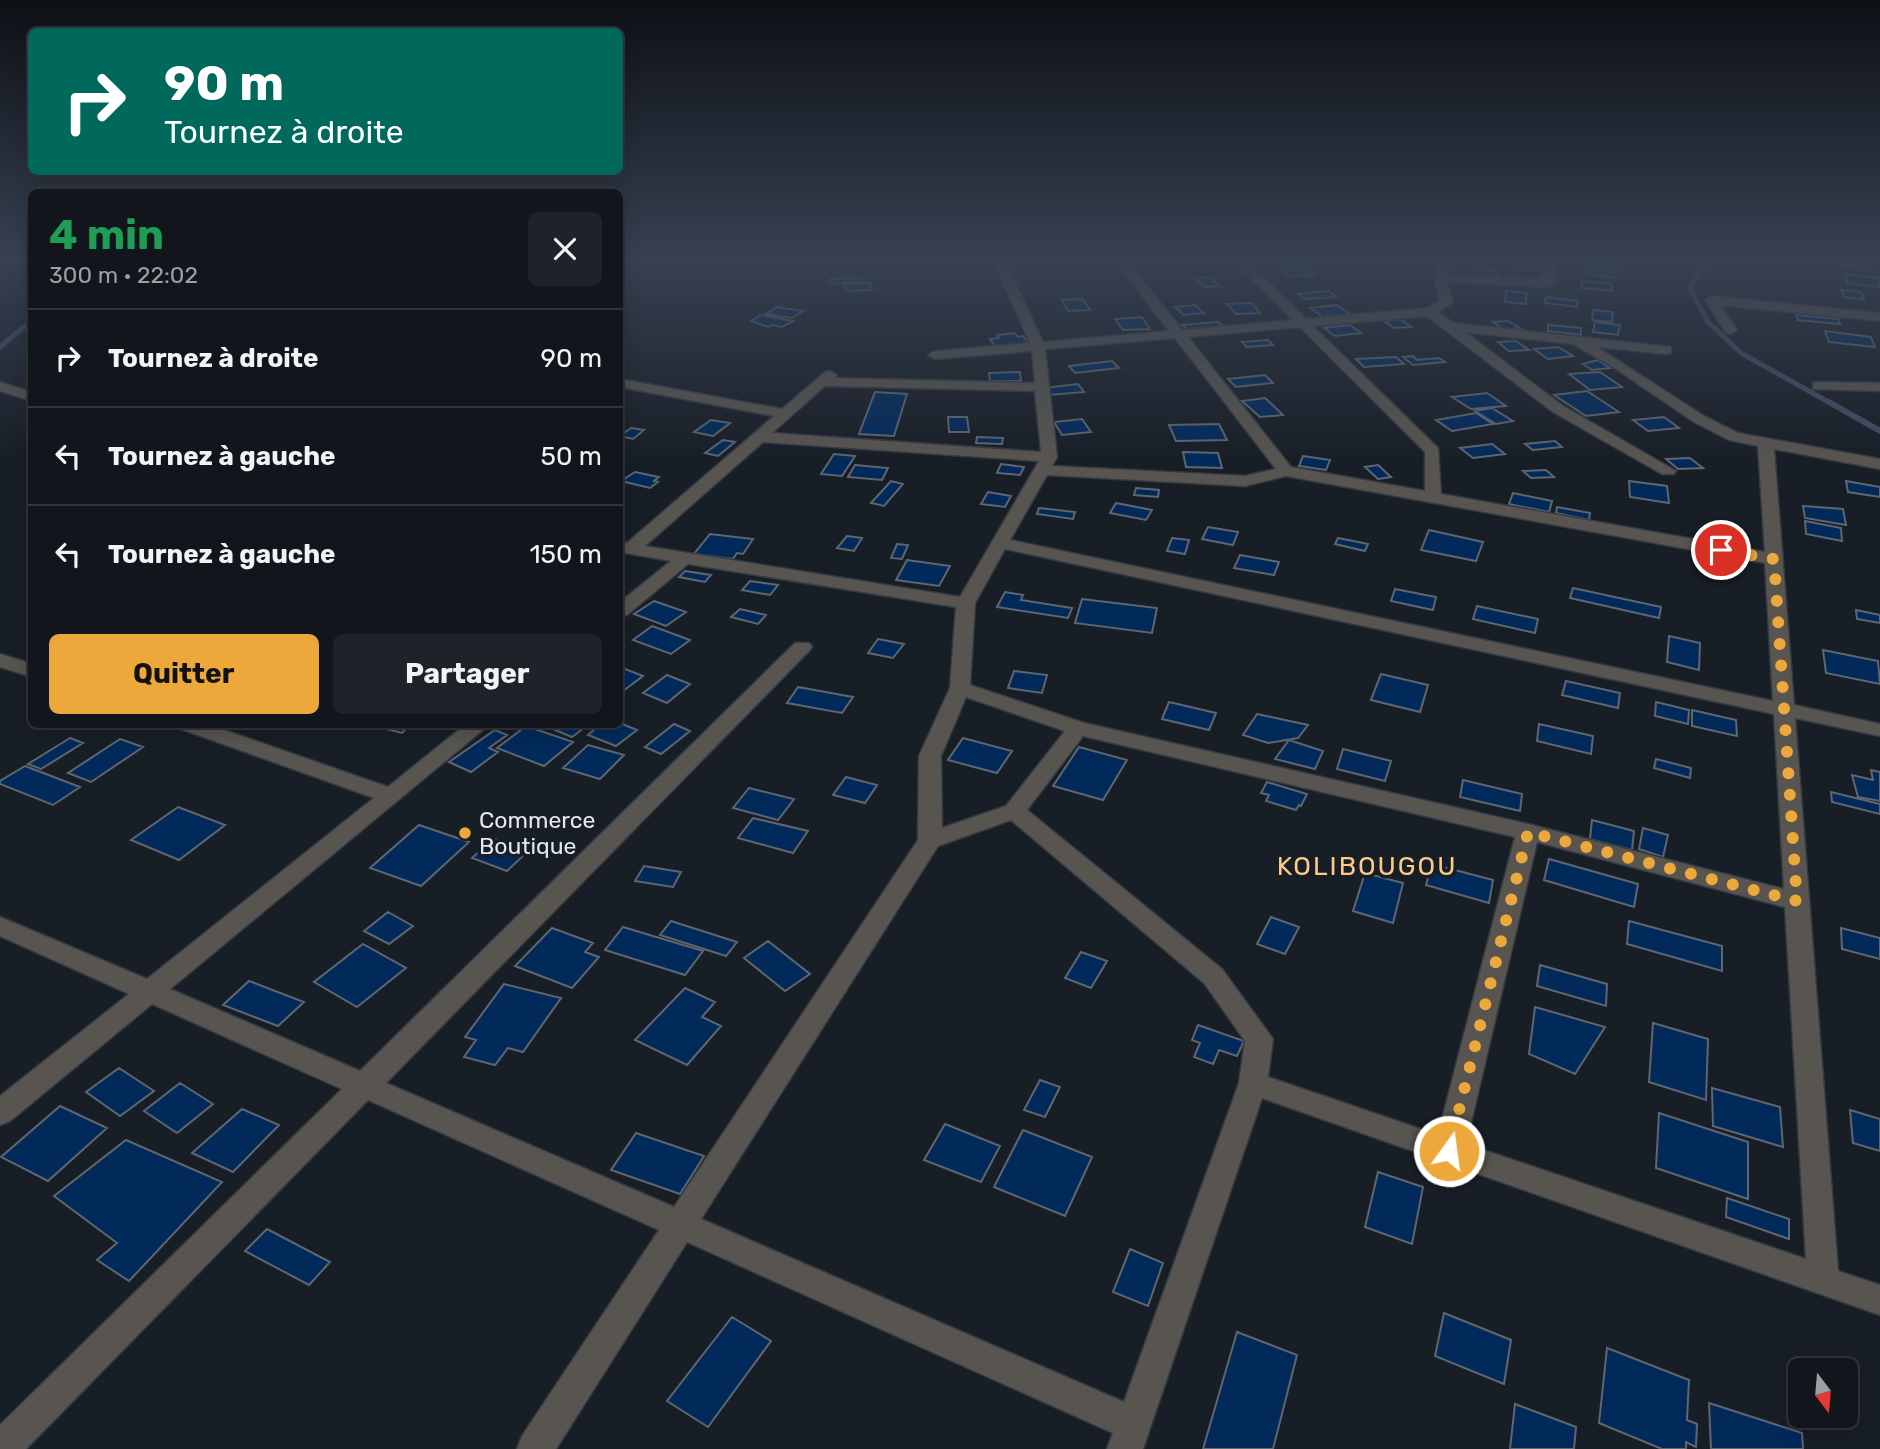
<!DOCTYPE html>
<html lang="fr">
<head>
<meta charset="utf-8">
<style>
	:root { --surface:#12161c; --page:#1f2329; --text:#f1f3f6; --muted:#9c9fa3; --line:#31353b; --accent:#eda83b }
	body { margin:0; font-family:Rubik,sans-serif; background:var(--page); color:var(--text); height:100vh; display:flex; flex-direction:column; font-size:26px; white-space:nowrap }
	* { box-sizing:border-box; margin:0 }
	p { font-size:23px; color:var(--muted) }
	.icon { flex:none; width:38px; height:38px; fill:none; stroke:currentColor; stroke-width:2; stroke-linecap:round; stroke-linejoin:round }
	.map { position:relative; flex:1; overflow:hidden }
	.panel { position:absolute; left:28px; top:189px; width:595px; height:539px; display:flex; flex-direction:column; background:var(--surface); border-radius:10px; box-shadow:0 4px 18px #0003,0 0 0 2px var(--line) }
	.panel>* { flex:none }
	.top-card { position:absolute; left:28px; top:28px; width:595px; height:147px; border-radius:10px; box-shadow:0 4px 18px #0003,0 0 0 2px var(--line); background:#00695c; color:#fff; overflow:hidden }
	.needle { width:46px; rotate:164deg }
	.controls { position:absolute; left:1788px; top:1358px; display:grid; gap:14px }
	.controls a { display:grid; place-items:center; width:70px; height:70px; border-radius:10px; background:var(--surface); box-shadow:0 4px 18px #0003,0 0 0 2px var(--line); font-size:35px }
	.pin { position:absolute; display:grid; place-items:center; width:60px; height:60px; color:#fff; margin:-30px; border:4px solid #fff; border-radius:50%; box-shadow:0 2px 7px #0007 }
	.me { position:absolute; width:77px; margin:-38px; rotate:14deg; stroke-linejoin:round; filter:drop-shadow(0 0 5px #0008) }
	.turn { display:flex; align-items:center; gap:24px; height:147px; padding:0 21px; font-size:32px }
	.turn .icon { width:91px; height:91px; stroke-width:2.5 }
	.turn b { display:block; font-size:49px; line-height:60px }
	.round { display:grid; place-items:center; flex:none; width:74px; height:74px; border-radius:10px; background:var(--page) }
	.head { display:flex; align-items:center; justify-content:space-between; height:119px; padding:0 21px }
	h1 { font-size:42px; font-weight:700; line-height:52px; color:#1e9e55 }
	.action { display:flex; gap:14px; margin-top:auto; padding:14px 21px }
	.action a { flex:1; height:80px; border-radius:10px; background:var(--accent); color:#111; font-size:28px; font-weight:700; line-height:80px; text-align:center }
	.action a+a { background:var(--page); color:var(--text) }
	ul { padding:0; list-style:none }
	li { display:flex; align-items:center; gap:21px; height:98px; padding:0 21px; border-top:2px solid var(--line) }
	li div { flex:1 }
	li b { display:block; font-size:26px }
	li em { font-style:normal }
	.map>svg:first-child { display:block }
</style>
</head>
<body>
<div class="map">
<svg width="1880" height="1449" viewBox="0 0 1880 1449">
	<rect width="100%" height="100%" fill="#181e26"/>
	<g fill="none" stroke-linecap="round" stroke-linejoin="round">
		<path stroke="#444a63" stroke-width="5" d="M 1712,259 L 1689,287 L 1708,322 L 1741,353 L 1832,404
			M 0,347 L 32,320"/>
		<path stroke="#444a63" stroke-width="6" d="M 1829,402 L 1880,431"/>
	</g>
	<path fill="#012a5b" stroke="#5f666f" stroke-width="2" d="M 1839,259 L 1866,259 L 1868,268 L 1840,265 Z
		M 1519,260 L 1542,263 L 1541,270 L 1517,267 Z
		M 1588,263 L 1617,266 L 1614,278 L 1584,273 Z
		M 1282,268 L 1307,268 L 1314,275 L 1288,276 Z
		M 1474,268 L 1499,272 L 1494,279 L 1469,275 Z
		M 1844,274 L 1880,278 L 1880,287 L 1848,283 Z
		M 1210,277 L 1220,286 L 1204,287 L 1195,278 Z
		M 860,278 L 861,282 L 830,284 L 830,279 Z
		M 1581,281 L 1611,284 L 1612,291 L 1582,288 Z
		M 870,283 L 872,290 L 846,291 L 844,284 Z
		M 1841,290 L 1861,292 L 1864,299 L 1844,297 Z
		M 1329,291 L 1336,297 L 1305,299 L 1298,294 Z
		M 1506,291 L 1527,293 L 1526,304 L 1505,302 Z
		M 1546,297 L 1578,301 L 1577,307 L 1545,303 Z
		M 1083,299 L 1090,310 L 1068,311 L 1062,300 Z
		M 1252,303 L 1260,313 L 1236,314 L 1227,304 Z
		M 1195,305 L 1204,313 L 1184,315 L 1175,307 Z
		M 1337,305 L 1351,314 L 1323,317 L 1310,308 Z
		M 777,307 L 803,311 L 792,318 L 766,314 Z
		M 1593,310 L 1613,312 L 1612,322 L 1592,320 Z
		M 761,315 L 793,321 L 782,327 L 772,325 L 768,327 L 751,321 Z
		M 1796,315 L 1838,319 L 1840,324 L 1798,320 Z
		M 1142,317 L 1150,329 L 1123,330 L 1115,319 Z
		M 1400,319 L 1411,327 L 1394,328 L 1384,321 Z
		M 1508,321 L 1520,328 L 1504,330 L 1493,322 Z
		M 1218,322 L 1223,326 L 1187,329 L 1182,325 Z
		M 1595,322 L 1620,325 L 1618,335 L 1593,332 Z
		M 1350,325 L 1361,333 L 1335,336 L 1324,328 Z
		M 1548,325 L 1581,328 L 1581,335 L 1548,331 Z
		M 1825,331 L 1871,337 L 1875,347 L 1829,342 Z
		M 1015,333 L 1018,337 L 1023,336 L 1029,344 L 995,347 L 990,339 L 999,338 L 997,335 Z
		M 1268,340 L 1273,345 L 1247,347 L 1242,342 Z
		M 1516,341 L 1529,350 L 1509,351 L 1498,342 Z
		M 1558,347 L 1573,356 L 1548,359 L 1534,349 Z
		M 1413,356 L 1417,360 L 1439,358 L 1445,362 L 1413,365 L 1403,357 Z
		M 1396,357 L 1404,364 L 1364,367 L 1356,359 Z
		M 1598,360 L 1610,368 L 1592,370 L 1583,364 Z
		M 1112,361 L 1119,368 L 1075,373 L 1069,366 Z
		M 1020,372 L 1021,381 L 990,381 L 989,373 Z
		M 1600,372 L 1622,387 L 1590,390 L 1569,374 Z
		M 1265,375 L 1273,383 L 1236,387 L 1228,379 Z
		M 1078,384 L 1084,392 L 1049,395 L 1043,388 Z
		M 1587,391 L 1619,412 L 1586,416 L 1554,395 Z
		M 875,392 L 907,394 L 894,436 L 859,434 Z
		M 1487,393 L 1506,406 L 1471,409 L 1452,397 Z
		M 1265,398 L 1283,415 L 1260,417 L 1242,401 Z
		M 1492,408 L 1513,421 L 1496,424 L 1475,411 Z
		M 1476,413 L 1493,424 L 1452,431 L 1436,420 Z
		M 948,417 L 967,417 L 969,432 L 949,432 Z
		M 1664,417 L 1679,428 L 1648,431 L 1633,420 Z
		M 1082,419 L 1091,432 L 1062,435 L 1054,422 Z
		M 711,420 L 730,423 L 713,436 L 694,432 Z
		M 1219,424 L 1227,440 L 1176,441 L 1169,425 Z
		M 631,428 L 644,430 L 633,439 L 620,436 Z
		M 977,437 L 1003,438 L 1002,444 L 976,443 Z
		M 723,440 L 735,442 L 718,456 L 705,453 Z
		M 1555,441 L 1562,447 L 1533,450 L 1525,444 Z
		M 1492,444 L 1505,454 L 1473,458 L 1460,448 Z
		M 1183,452 L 1218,453 L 1222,468 L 1186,467 Z
		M 834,454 L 855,456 L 842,476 L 821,474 Z
		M 1303,456 L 1330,460 L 1326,470 L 1299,466 Z
		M 1690,458 L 1703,468 L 1678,469 L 1666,459 Z
		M 1001,464 L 1024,467 L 1020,475 L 997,473 Z
		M 855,465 L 888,468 L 882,480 L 848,477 Z
		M 1378,465 L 1391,477 L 1378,479 L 1365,467 Z
		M 1546,470 L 1554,477 L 1531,478 L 1523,471 Z
		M 635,472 L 659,477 L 654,481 L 658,482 L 650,488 L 621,481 Z
		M 891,481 L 903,484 L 884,506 L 871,503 Z
		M 1629,481 L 1667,486 L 1669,503 L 1630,497 Z
		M 1846,481 L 1880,487 L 1880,497 L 1848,492 Z
		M 1136,488 L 1159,490 L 1158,497 L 1134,495 Z
		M 988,492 L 1011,496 L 1005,507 L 981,504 Z
		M 1513,493 L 1552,501 L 1549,512 L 1509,504 Z
		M 1116,503 L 1152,510 L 1146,520 L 1110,513 Z
		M 1803,506 L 1843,509 L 1846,525 L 1805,518 Z
		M 1557,507 L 1590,513 L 1589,520 L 1556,513 Z
		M 1039,508 L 1075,512 L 1073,519 L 1037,514 Z
		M 1805,521 L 1841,528 L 1842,541 L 1806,534 Z
		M 1208,527 L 1238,532 L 1233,545 L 1202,539 Z
		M 1429,530 L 1483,542 L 1476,561 L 1421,550 Z
		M 710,534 L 753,539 L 743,554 L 737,553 L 733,559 L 694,554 Z
		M 847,536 L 862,538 L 854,551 L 837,548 Z
		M 1172,538 L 1189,540 L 1185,554 L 1167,551 Z
		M 1338,538 L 1368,544 L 1365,551 L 1335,544 Z
		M 897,544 L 908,545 L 902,559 L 891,558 Z
		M 1240,555 L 1279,562 L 1274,575 L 1234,568 Z
		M 907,560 L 950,566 L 939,586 L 896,580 Z
		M 685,571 L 711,575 L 705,582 L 679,577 Z
		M 750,581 L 778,585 L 770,595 L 742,590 Z
		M 1573,588 L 1661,607 L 1659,618 L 1570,598 Z
		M 1395,589 L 1436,597 L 1433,610 L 1391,601 Z
		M 1005,592 L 1023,595 L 1021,600 L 1072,608 L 1068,618 L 997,607 Z
		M 1082,599 L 1157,608 L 1152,633 L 1075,623 Z
		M 654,601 L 686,612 L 666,626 L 634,614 Z
		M 1477,606 L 1538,619 L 1535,633 L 1473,619 Z
		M 740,609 L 766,615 L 758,624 L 731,617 Z
		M 1856,610 L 1880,615 L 1880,623 L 1857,619 Z
		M 652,626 L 690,640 L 671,654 L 633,640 Z
		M 1669,636 L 1700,643 L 1699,670 L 1667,662 Z
		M 878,639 L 904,644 L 893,658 L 868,653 Z
		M 1823,650 L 1878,661 L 1880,684 L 1826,673 Z
		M 620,667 L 643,676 L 623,691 L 620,689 Z
		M 1014,671 L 1047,675 L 1042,693 L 1008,688 Z
		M 1381,674 L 1428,685 L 1420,712 L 1371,700 Z
		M 667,675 L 690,684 L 667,703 L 643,693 Z
		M 1566,681 L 1620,693 L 1618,708 L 1562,695 Z
		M 798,687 L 853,697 L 842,713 L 787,703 Z
		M 1169,702 L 1216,713 L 1209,730 L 1162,719 Z
		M 1656,702 L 1689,710 L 1688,724 L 1655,716 Z
		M 1692,710 L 1736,720 L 1737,736 L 1692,726 Z
		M 1257,714 L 1308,725 L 1298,738 L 1268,743 L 1243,735 Z
		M 620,723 L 637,730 L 616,746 L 588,735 L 601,724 Z
		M 366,724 L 411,724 L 402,733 Z
		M 541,724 L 589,724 L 572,737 Z
		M 674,724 L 690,731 L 661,754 L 645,747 Z
		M 1539,724 L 1593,736 L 1591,754 L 1537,741 Z
		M 526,726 L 573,742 L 544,766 L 497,748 Z
		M 495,730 L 507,735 L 489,748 L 498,752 L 471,772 L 449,762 Z
		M 70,738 L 83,743 L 41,769 L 28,764 Z
		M 963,738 L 1012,751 L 997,773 L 948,760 Z
		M 120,739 L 143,747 L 91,782 L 68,773 Z
		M 1289,740 L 1323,751 L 1315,769 L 1275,759 Z
		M 588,745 L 624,755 L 600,779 L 563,768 Z
		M 1079,747 L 1127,760 L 1103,800 L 1053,786 Z
		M 1343,749 L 1391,761 L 1385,781 L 1337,769 Z
		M 1656,759 L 1691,768 L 1690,778 L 1654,768 Z
		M 25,766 L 80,787 L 53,805 L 0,784 L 0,781 Z
		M 1871,770 L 1880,772 L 1880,801 L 1858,797 L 1852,775 L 1873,780 Z
		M 846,777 L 877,785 L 865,803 L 833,795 Z
		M 1463,780 L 1522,794 L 1520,811 L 1460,797 Z
		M 1267,782 L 1307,794 L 1301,806 L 1299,805 L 1296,810 L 1266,801 L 1269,795 L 1261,793 Z
		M 749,788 L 794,799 L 778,820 L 733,808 Z
		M 1831,792 L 1880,804 L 1880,814 L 1832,802 Z
		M 178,807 L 225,825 L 179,860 L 131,840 Z
		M 753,818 L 808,831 L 793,853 L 738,838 Z
		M 1592,820 L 1634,831 L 1632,850 L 1590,839 Z
		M 419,825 L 469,842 L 421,886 L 370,868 Z
		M 1643,828 L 1668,835 L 1663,857 L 1639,849 Z
		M 494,839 L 528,851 L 507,871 L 472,858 Z
		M 1549,859 L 1638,884 L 1634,907 L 1544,880 Z
		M 1432,864 L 1493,880 L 1489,903 L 1426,885 Z
		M 644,866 L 681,872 L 673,887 L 635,881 Z
		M 1365,873 L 1403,883 L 1393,923 L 1353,911 Z
		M 388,912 L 413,926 L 389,944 L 364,931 Z
		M 1271,917 L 1299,927 L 1285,954 L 1257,944 Z
		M 671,921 L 737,942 L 726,956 L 660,935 Z
		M 1629,921 L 1722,946 L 1722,971 L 1627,944 Z
		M 623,927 L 703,951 L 685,975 L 605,950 Z
		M 552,928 L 593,943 L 585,952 L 599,957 L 572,988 L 515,966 Z
		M 1841,928 L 1880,938 L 1880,959 L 1842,949 Z
		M 768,941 L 810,974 L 785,991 L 744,958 Z
		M 363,944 L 406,968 L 357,1007 L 314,982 Z
		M 1081,952 L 1107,961 L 1091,988 L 1065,978 Z
		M 1540,965 L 1607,984 L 1606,1006 L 1537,986 Z
		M 249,981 L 304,1002 L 278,1026 L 223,1005 Z
		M 504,984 L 561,998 L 523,1052 L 508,1048 L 495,1065 L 464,1057 L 476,1040 L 465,1037 Z
		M 685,988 L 715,1002 L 702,1017 L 721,1026 L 687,1065 L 635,1040 Z
		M 1535,1007 L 1605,1027 L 1575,1074 L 1529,1054 Z
		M 1653,1023 L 1708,1039 L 1706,1100 L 1649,1082 Z
		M 1198,1025 L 1244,1041 L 1237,1056 L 1219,1050 L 1213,1064 L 1194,1057 L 1200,1043 L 1192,1040 Z
		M 119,1068 L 154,1091 L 120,1116 L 86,1092 Z
		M 1040,1080 L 1060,1087 L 1045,1117 L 1024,1110 Z
		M 180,1083 L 213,1104 L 177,1133 L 144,1111 Z
		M 1712,1088 L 1780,1107 L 1783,1147 L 1713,1126 Z
		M 60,1106 L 107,1128 L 48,1181 L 1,1157 Z
		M 242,1109 L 279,1125 L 233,1172 L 192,1153 Z
		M 1850,1110 L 1880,1119 L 1880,1151 L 1853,1143 Z
		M 1659,1113 L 1748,1142 L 1748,1199 L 1656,1168 Z
		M 945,1124 L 1000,1146 L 981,1182 L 924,1160 Z
		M 1023,1130 L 1092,1157 L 1065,1216 L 994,1187 Z
		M 636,1133 L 704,1156 L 680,1194 L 611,1170 Z
		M 126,1140 L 222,1182 L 129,1281 L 97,1260 L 117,1243 L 54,1196 Z
		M 1378,1172 L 1423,1187 L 1412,1244 L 1365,1227 Z
		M 1727,1198 L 1789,1219 L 1789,1239 L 1726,1217 Z
		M 267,1229 L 330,1262 L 309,1285 L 245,1251 Z
		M 1130,1249 L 1163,1263 L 1148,1306 L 1113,1292 Z
		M 1444,1313 L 1511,1340 L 1504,1384 L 1435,1356 Z
		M 732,1317 L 771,1341 L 708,1427 L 667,1401 Z
		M 1237,1332 L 1297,1355 L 1273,1449 L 1203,1449 Z
		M 1607,1348 L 1689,1380 L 1687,1420 L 1697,1424 L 1696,1447 L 1686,1442 L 1686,1449 L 1662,1449 L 1599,1423 Z
		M 1709,1403 L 1802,1433 L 1803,1449 L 1711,1449 Z
		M 1515,1404 L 1576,1427 L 1574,1449 L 1510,1449 Z"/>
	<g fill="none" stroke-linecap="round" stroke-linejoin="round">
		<defs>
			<path id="minor" d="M 992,259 L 1004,259 L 1043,342 L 1169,331 L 1114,259 L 1126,259 L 1182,330 L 1293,320 L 1232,259 L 1245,259 L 1306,319 L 1427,308 L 1440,301 L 1434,278 L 1441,259 L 1453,259 L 1447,275 L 1542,279 L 1546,259 L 1558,259 L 1553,283 L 1547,287 L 1447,282 L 1453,302 L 1438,312 L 1453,323 L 1671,347 L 1671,353 L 1666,354 L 1597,347 L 1704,416 L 1738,433 L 1880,459 L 1880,469 L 1774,449 L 1794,705 L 1880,724 L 1880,736 L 1795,718 L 1838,1271 L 1880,1285 L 1880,1315 L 1262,1098 L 1143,1449 L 1107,1449 L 1113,1433 L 687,1242 L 556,1449 L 517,1449 L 522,1436 L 659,1230 L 368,1100 L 26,1449 L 0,1449 L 0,1425 L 342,1089 L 152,1004 L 10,1121 L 0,1125 L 0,1096 L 129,994 L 0,936 L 0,917 L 147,979 L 374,798 L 178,728 L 175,724 L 207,724 L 388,787 L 466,724 L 490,724 L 170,989 L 360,1071 L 795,643 L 809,643 L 812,647 L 809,651 L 386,1083 L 674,1207 L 918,840 L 919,756 L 950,688 L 956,607 L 688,564 L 627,615 L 620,616 L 620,602 L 671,561 L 620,552 L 620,542 L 627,543 L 774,416 L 620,387 L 620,379 L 782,409 L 825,372 L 830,371 L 837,375 L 835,378 L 1035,383 L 1032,351 L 935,359 L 928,355 L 935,351 L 1030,343 ZM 1427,316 L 1553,412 L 1662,474 L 1674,474 L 1676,471 L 1563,406 L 1465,332 L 1573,344 L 1616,369 L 1694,422 L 1729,440 L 1758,446 L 1765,552 L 1441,494 L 1438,448 L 1313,326 ZM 1300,327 L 1425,452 L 1425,491 L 1291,467 L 1188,337 ZM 1175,338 L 1276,469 L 1245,476 L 1052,466 L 1057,457 L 1045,349 ZM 825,386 L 1035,391 L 1041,452 L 772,433 ZM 763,442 L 1039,461 L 960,597 L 645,546 ZM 1047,475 L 1245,486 L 1286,476 L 1765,563 L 1773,701 L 1010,540 ZM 1005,549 L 1774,714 L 1784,889 L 1528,824 L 1084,723 L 970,685 L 975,603 ZM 966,697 L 1065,731 L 1006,806 L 942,828 L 941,756 ZM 1083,736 L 1515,837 L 1438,1135 L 1268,1077 L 1273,1039 L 1222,969 L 1027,810 ZM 1011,820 L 1204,983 L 1245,1041 L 1239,1083 L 1124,1402 L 701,1219 L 938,846 ZM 1537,842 L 1785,907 L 1806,1259 L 1466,1144 Z
				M 1711,296 L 1880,313 L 1880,321 L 1720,305 L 1737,330 L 1731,334 L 1726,333 L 1705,300 Z
				M 0,382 L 32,392 L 32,401 L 0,391 Z
				M 1818,382 L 1880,383 L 1880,391 L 1813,389 L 1813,383 Z
				M 0,654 L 32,664 L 32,677 L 0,667 Z"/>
		</defs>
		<use href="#minor" stroke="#343a42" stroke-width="3"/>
		<use href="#minor" fill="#585550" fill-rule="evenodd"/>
	</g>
	<linearGradient id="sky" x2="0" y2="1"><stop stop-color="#0d1015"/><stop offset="0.56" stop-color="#374152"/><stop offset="1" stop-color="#374152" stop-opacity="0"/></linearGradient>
	<rect width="1880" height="462" fill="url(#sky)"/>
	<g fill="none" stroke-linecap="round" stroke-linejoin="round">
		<path stroke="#eda83b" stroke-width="12" stroke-dasharray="0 21.6" d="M 1449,1151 L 1528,832 L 1797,901 L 1774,559 L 1721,550"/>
	</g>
	<circle fill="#eda83b" stroke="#181e26" stroke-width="2.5" cx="465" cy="833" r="7"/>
	<g text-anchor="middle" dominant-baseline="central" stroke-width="7" stroke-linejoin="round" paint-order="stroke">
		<g font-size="23" fill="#e3e8ed" stroke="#181e26" text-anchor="start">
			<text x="479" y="820">Commerce<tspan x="479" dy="26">Boutique</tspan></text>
		</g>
		<g font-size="26" letter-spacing="2" fill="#fccb89" stroke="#181e26">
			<text x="1367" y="866">KOLIBOUGOU</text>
		</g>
	</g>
</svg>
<div class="controls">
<a><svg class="needle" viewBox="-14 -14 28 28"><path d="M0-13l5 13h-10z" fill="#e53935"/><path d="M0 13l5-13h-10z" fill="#9c9fa3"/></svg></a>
</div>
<div class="pin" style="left:1721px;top:550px;background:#d93025"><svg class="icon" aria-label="arrive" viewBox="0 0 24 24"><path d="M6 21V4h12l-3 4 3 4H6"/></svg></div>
<svg class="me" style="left:1449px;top:1151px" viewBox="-20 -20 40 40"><circle r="17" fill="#eda83b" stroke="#fff" stroke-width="3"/><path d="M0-11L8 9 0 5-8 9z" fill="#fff"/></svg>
<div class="top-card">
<div class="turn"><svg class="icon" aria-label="right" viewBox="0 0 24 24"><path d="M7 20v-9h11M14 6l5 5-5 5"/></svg><div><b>90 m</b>Tournez à droite</div></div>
</div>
<section class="panel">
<div class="head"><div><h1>4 min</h1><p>300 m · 22:02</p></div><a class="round"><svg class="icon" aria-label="close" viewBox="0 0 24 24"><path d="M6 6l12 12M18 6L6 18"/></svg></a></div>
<ul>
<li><svg class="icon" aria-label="right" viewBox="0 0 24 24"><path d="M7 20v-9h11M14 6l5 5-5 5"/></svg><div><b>Tournez à droite</b></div><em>90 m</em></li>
<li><svg class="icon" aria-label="left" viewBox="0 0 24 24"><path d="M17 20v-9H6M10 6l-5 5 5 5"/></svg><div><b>Tournez à gauche</b></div><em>50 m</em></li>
<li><svg class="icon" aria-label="left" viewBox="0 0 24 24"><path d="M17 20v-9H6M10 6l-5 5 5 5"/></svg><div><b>Tournez à gauche</b></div><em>150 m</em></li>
</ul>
<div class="action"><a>Quitter</a><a>Partager</a></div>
</section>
</div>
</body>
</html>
